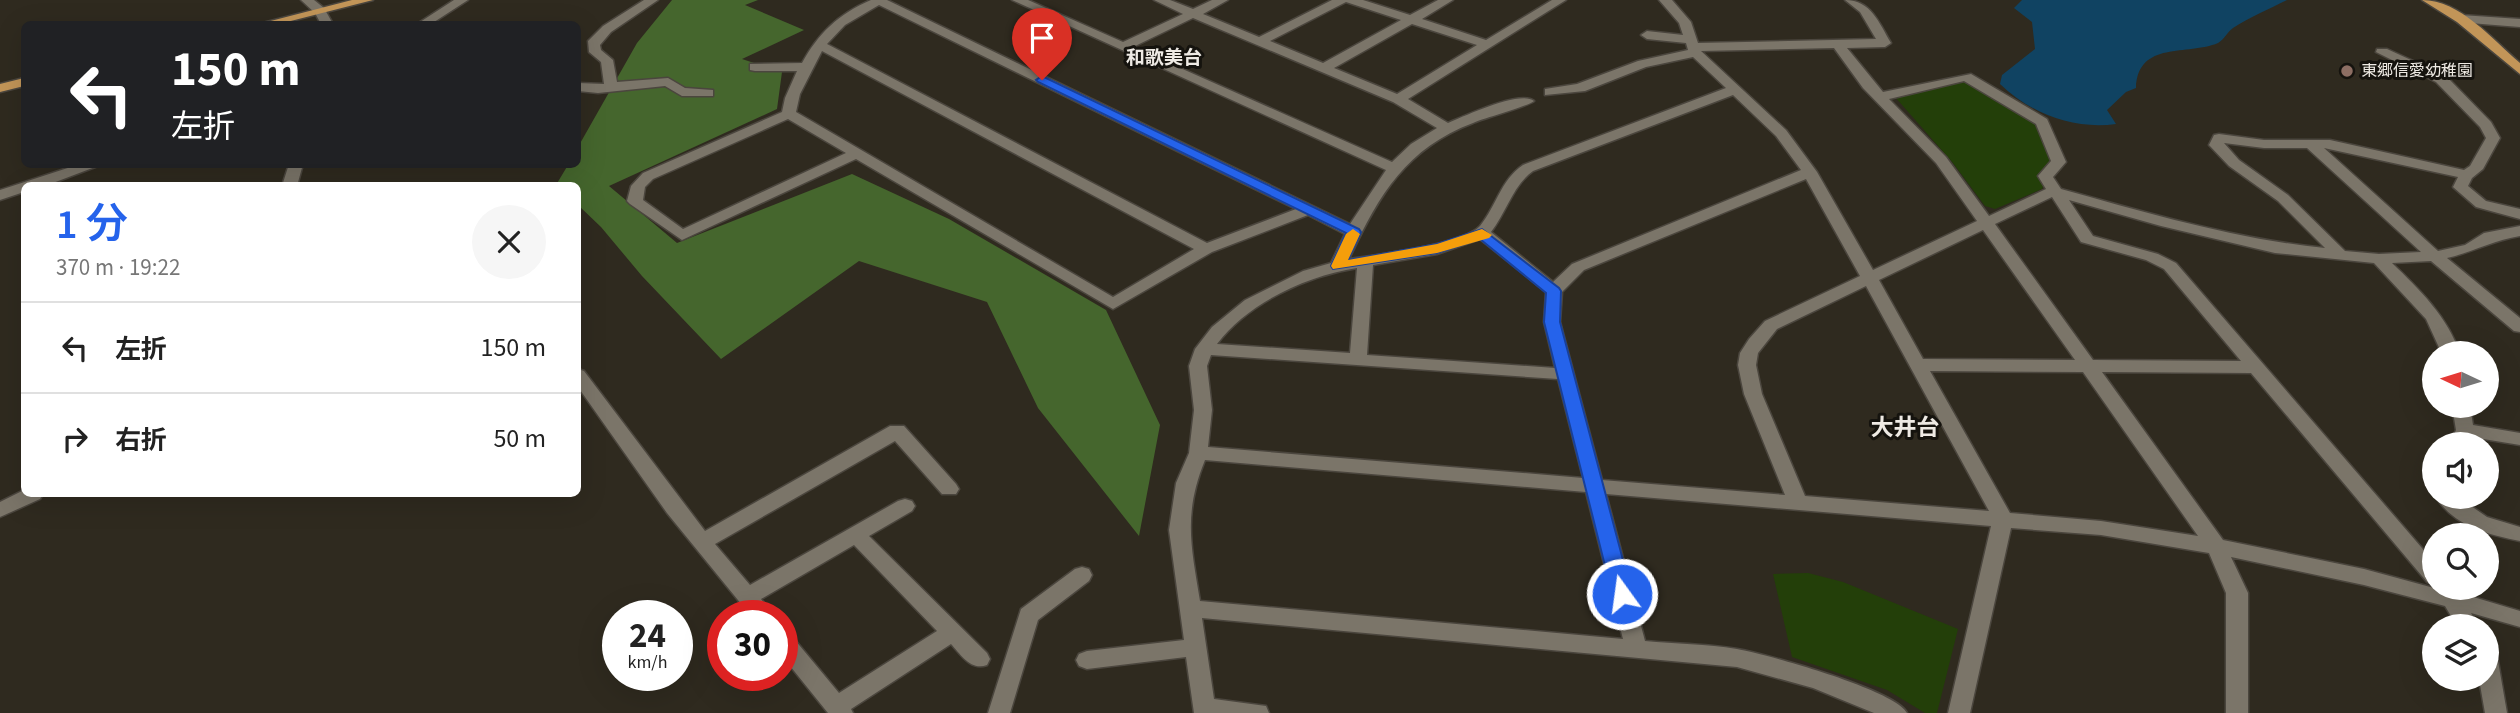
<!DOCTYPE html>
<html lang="ja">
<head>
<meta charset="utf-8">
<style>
	:root { --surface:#fff; --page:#f6f6f6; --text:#222; --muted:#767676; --line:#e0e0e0; --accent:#2563eb }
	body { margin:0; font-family:"Source Sans 3","Noto Sans JP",sans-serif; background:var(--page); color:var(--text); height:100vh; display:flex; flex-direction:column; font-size:26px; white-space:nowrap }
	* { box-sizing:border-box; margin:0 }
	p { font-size:23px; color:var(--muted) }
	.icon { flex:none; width:38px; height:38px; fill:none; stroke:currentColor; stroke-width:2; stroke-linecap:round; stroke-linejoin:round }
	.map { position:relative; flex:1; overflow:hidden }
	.details { position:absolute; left:21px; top:182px; width:560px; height:315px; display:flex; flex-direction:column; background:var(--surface); border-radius:10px; box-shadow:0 7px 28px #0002 }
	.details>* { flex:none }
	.guide { position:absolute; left:21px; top:21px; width:560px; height:147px; border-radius:10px; box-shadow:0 7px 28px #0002; background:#202124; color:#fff; overflow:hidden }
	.needle { width:46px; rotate:274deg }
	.buttons { position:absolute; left:2422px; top:341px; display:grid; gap:14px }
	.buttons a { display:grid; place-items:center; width:77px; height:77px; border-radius:50%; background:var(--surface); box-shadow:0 7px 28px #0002; font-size:35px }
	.speed { position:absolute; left:602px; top:600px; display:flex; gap:14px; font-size:35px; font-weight:700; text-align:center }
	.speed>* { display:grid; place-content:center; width:91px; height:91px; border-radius:50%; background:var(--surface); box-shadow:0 7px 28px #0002; line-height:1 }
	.speed small { font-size:18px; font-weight:400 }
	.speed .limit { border:10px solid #d22; background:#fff; color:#111 }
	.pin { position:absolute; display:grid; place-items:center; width:60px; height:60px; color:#fff; margin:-72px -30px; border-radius:50% 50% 50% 0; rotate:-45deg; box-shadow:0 0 7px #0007 }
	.pin .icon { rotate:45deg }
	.me { position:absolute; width:77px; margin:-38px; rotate:346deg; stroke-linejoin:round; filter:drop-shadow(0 0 5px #0008) }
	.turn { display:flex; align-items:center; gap:24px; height:147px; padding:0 35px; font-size:32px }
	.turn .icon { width:91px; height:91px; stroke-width:2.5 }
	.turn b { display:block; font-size:49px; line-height:60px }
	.round { display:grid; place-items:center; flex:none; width:74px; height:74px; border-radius:37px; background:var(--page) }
	.overview { display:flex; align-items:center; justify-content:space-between; height:119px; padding:0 35px }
	h1 { font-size:42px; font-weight:600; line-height:52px; color:var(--accent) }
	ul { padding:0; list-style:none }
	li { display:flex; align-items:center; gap:21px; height:91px; padding:0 35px; border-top:2px solid var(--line) }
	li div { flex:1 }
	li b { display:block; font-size:26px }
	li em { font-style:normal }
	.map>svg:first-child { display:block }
</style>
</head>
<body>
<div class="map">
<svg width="2520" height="713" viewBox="0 0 2520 713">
	<rect width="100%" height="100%" fill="#2f2a1f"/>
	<path fill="#233f09" d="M 1965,82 L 2034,122 L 2050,160 L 2047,167 L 2038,174 L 2044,184 L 2042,189 L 1995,209 L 1985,206 L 1953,163 L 1895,97 Z
		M 1808,573 L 1843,582 L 1958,629 L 1937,713 L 1925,713 L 1887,690 L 1792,657 L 1773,574 Z"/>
	<path fill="#45662d" d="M 672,0 L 758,0 L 745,5 L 804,30 L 742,59 L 782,72 L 777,109 L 609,186 L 677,243 L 852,174 L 949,219 L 1106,310 L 1160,425 L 1139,536 L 1038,408 L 987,302 L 859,261 L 721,359 L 642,276 L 601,227 L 578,205 L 578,186 L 556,185 L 568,165 L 578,164 L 578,147 L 637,43 Z"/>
	<path fill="#104362" d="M 2022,0 L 2287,0 C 2269,9 2250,17 2233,28 C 2227,32 2225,39 2218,43 C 2188,56 2138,40 2136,88 L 2126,92 L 2107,110 L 2116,124 C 2073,130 2030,113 2000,84 L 2002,75 L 2035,49 L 2032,22 L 2014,8 Z"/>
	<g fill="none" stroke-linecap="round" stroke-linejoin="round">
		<defs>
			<path id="minor" d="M 301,0 L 314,0 L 324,8 L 333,24 L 321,24 L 315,13 Z
				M 454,0 L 468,0 L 431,24 L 417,24 Z
				M 644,0 L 658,0 L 611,32 L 600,45 L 601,50 L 613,60 L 617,82 L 668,78 L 685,88 L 713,90 L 713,96 L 682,96 L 665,86 L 598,93 L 578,91 L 578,83 L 604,84 L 601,62 L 589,52 L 588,41 L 603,26 Z
				M 871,0 L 887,0 L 1350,224 L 1386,170 L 1012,0 L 1028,0 L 1123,42 L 1183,14 L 1154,0 L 1170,0 L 1193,9 L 1212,0 L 1228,0 L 1203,14 L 1259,37 L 1332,0 L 1363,0 L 1410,15 L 1438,0 L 1453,0 L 1422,19 L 1486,40 L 1552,0 L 1566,0 L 1408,99 L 1448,123 C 1465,116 1520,90 1534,101 C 1529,106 1484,118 1473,123 C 1406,148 1378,196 1349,259 C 1376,255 1463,245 1480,226 C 1497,205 1500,181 1523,165 L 1726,88 L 1693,57 L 1646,67 L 1585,91 L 1545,95 L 1545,89 L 1577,84 L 1638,61 L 1688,50 L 1686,43 L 1647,39 L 1641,35 L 1647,31 L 1683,35 L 1679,23 L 1659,0 L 1672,0 L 1691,22 L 1698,43 L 1876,39 L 1860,12 L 1845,0 C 1871,0 1879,23 1891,43 L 1885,47 L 1847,48 L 1883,92 L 1971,74 L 2047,119 L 2066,162 L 2053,177 L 2061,189 C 2148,213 2234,239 2325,248 L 2278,201 L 2229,166 L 2209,145 L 2214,135 L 2219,134 L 2264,140 L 2330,140 L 2464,170 L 2470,166 L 2486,138 L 2480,127 L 2436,82 L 2376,52 L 2377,49 L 2387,49 L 2446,76 L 2491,122 L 2500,138 L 2483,169 L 2472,178 L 2468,186 L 2486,201 L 2520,209 L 2520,219 L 2476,207 L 2453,187 L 2458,177 L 2324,148 L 2438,251 L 2465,245 L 2484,233 L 2520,226 L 2520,236 C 2494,240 2473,252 2447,258 L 2520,318 L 2520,332 L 2514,331 L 2431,261 L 2392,263 C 2419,289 2448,317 2460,354 L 2442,354 L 2426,319 L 2374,263 L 2275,253 L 2161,226 L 2069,200 L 2093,236 L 2158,254 L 2176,263 L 2434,562 L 2434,584 L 2427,582 L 2251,373 L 2102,372 L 2223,540 L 2364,569 L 2434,588 L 2457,588 L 2460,593 L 2520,611 L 2520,627 L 2471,613 L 2479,626 L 2457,626 L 2445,606 L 2364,585 L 2231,557 L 2248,593 L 2248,713 L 2226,713 L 2226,593 L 2209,553 L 2101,535 L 2011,528 L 1970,713 L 1948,713 L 1991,526 L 1606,494 L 1645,641 C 1675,644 1707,644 1737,649 C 1766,654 1896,690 1907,713 L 1874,713 L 1813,688 L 1737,667 L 1202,618 L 1214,699 L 1266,706 L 1269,713 L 1194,713 L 1186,657 L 1087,669 L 1079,666 L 1076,660 L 1079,654 L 1087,651 L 1184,640 L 1169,530 L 1176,483 L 1189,453 L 1194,410 L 1189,366 L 1195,349 L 1212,327 L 1245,300 L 1303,271 L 1331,263 L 1345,234 L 1308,215 L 1212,252 L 1113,309 L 856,159 L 682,240 L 630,204 L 627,201 L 631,186 L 643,173 L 782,112 L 785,98 L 797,71 L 755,71 L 750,70 L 750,64 L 802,63 C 818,34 838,14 871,0 ZM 1346,2 L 1401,20 L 1323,63 L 1270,41 ZM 879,5 L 1296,209 L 1207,243 L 827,44 L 845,25 ZM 1193,18 L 1393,102 L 1437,128 L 1411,144 L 1392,162 L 1133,47 ZM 1412,24 L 1477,45 L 1397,94 L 1334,68 ZM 1834,48 L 1863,88 L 1936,163 L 1977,221 L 1873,270 L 1817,172 L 1786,130 L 1701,51 ZM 822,51 L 1194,249 L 1113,297 L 796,112 L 800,94 ZM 1964,81 L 2036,124 L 2051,161 L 2038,176 L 2046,189 L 1989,216 L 1946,157 L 1889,99 ZM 1733,95 L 1776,136 L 1801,170 L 1572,264 L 1553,282 L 1491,232 C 1506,213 1513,185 1533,171 ZM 788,119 L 846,153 L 683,229 L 643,200 L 645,187 L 653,179 ZM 2224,143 L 2264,148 L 2307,148 L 2421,252 L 2379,254 L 2345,251 L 2288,195 L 2239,160 ZM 1806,179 L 1860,276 L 1765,321 L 1749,339 L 1740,353 L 1738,365 L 1744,394 L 1785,495 L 1602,480 L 1560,322 L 1562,292 L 1584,270 ZM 2052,197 L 2081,242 L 2146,260 L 2164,269 L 2241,361 L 2093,360 L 1995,224 ZM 1983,230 L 2075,360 L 1923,359 L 1879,280 ZM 1480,239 L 1546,292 L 1544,322 L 1555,368 L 1367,355 L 1373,265 L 1437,254 ZM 1357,268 L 1350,353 L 1217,344 C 1248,303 1306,276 1357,268 ZM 1866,286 L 1989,511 L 1805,496 L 1762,394 L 1756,365 L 1758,353 L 1777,329 ZM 1211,355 L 1558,379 L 1583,478 L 1208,447 L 1212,410 L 1207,366 ZM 1930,371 L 2083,372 L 2198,536 L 2101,521 L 2010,513 ZM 1205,460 L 1586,492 L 1623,639 L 1200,601 C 1191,546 1183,514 1205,460 Z
				M 2461,15 L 2520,19 L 2520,27 L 2457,22 L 2457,16 Z
				M 80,164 L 103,164 L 45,186 L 24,186 L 24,192 L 0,200 L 0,190 Z
				M 289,164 L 303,164 L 297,186 L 282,186 Z
				M 578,369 L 584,371 L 705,531 L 890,426 L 904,426 L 956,484 L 959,489 L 956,494 L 942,494 L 895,441 L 715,544 L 750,585 L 898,501 L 905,499 L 912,501 L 915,506 L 912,511 L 869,536 L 987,653 L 990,659 L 987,665 C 971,671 961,655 951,644 L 851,709 L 853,713 L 828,713 L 782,656 L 782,631 L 790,634 L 839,693 L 937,631 L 854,545 L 761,599 L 774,616 L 751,616 L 667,513 L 578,387 Z
				M 2452,406 L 2470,406 L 2473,425 L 2520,433 L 2520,445 L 2471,437 L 2468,444 L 2450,444 L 2456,430 Z
				M 24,490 L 24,494 L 43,494 L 40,499 L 0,517 L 0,502 Z
				M 2436,497 L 2458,497 L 2487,517 L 2520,527 L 2520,541 C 2490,535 2453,526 2436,497 Z
				M 1082,567 L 1089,569 L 1092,575 L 1089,581 L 1038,620 L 1010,713 L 988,713 L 1021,609 L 1075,569 Z
				M 2487,652 L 2495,655 L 2498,661 L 2507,713 L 2485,713 L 2479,679 L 2487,679 Z"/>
			<path id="major" d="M 352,0 L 373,0 L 279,24 L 259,24 Z
				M 2422,0 C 2460,0 2493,40 2520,63 L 2520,74 L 2457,22 Z
				M 24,78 L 24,86 L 0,92 L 0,84 Z"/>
		</defs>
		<use href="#minor" stroke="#4b463e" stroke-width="3"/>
		<use href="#major" stroke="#4b463e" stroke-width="3"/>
		<use href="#minor" fill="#7b7569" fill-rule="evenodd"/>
		<use href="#major" fill="#c29558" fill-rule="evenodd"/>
	</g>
	<path fill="#2563eb" stroke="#184099" stroke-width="2" d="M 1042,76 L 1359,229 L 1361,232 L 1348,260 L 1437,244 L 1482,229 L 1559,288 L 1561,291 L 1560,322 L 1632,594 L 1629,599 L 1622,601 L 1615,599 L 1612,594 L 1544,322 L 1546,293 L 1480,239 L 1437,253 L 1333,269 L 1331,266 L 1346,233 L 1038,82 L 1036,80 Z"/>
	<path fill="#f59e0b" d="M 1353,229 L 1360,234 L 1348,260 L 1437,244 L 1482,229 L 1492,235 L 1489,238 L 1437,253 L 1333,269 L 1331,266 L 1346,234 Z"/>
	<circle fill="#8d6e63" stroke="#15130e" stroke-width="2.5" cx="2347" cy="71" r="7"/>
	<g text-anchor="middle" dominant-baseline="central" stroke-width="6" stroke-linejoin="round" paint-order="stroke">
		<g font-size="16" fill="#eeeae4" stroke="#15130e" text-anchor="start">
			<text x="2361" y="71">東郷信愛幼稚園</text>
		</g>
		<g font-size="19" font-weight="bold" fill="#eeeae4" stroke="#15130e">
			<text x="1164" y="58">和歌美台</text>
		</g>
		<g font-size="23" font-weight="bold" fill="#eeeae4" stroke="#15130e">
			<text x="1905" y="427">大井台</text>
		</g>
	</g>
</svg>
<div class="buttons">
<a><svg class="needle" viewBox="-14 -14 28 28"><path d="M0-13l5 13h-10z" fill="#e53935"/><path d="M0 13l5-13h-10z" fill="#767676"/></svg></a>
<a><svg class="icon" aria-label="sound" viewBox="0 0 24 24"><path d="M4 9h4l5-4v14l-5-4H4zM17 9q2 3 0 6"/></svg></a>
<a><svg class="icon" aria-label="search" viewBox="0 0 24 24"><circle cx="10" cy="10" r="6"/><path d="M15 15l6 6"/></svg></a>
<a><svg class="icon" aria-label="layers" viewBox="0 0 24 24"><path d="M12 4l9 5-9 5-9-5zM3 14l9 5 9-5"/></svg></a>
</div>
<div class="speed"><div>24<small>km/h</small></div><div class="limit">30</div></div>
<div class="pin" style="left:1042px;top:80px;background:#d93025"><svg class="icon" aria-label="arrive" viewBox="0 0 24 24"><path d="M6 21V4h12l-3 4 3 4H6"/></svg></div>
<svg class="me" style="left:1622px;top:594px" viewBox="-20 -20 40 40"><circle r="17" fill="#2563eb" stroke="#fff" stroke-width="3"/><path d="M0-11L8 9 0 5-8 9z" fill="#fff"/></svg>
<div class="guide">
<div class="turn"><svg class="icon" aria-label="left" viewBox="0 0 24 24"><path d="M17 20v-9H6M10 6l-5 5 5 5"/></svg><div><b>150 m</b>左折</div></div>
</div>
<section class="details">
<div class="overview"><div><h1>1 分</h1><p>370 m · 19:22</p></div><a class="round"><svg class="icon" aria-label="close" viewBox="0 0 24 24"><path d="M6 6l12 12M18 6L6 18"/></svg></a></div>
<ul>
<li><svg class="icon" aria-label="left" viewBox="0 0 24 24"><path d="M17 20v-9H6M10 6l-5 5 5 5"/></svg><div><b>左折</b></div><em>150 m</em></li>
<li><svg class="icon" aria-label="right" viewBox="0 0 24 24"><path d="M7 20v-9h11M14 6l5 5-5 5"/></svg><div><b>右折</b></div><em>50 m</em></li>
</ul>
</section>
</div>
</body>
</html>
